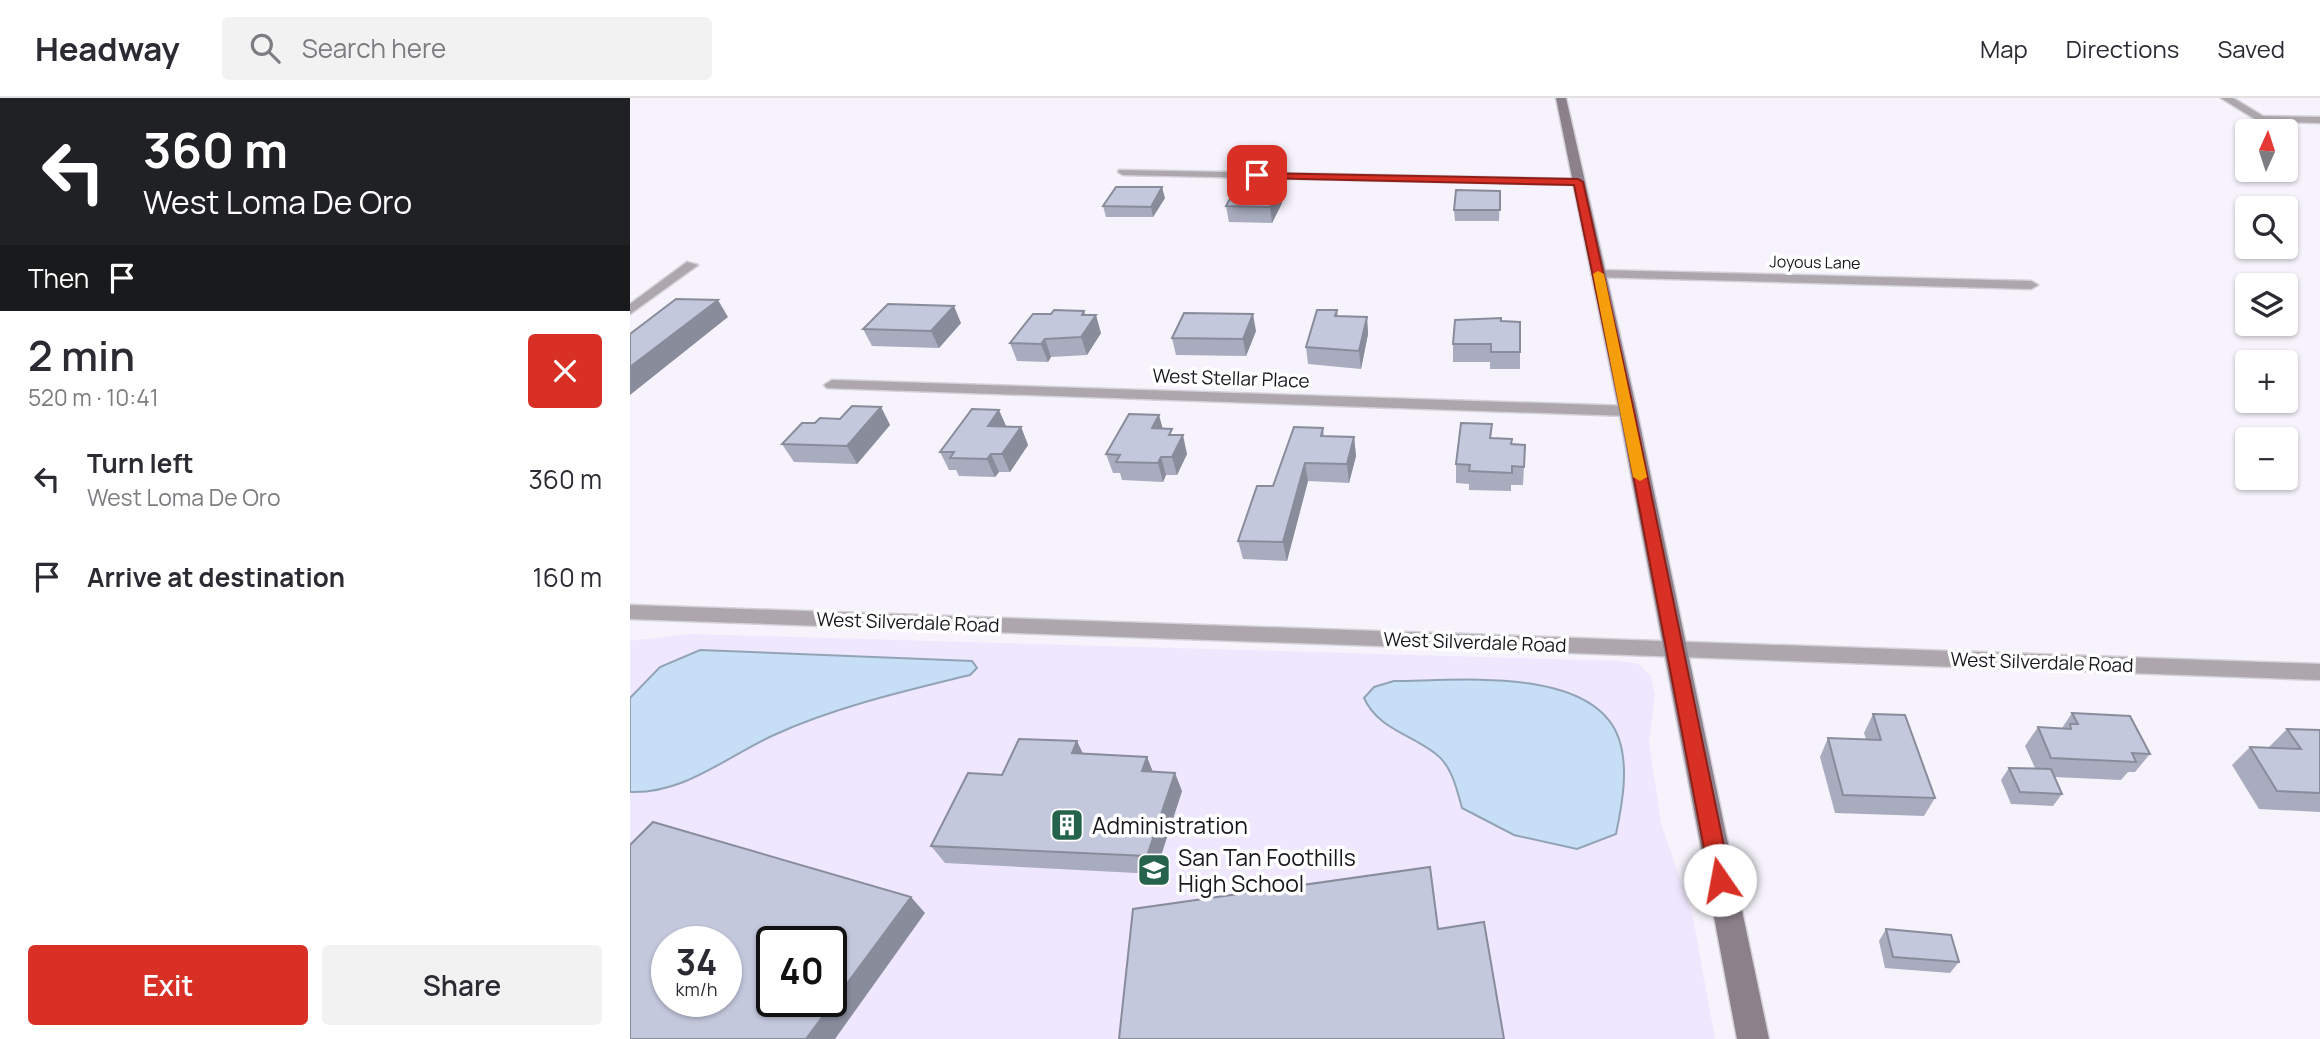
<!DOCTYPE html>
<html lang="en">
<head>
<meta charset="utf-8">
<style>
	:root { --surface:#fff; --page:#f2f2f3; --text:#2b2b33; --muted:#7c7c81; --line:#e1e1e2; --accent:#d93025 }
	body { margin:0; font-family:Manrope,sans-serif; background:var(--page); color:var(--text); height:100vh; display:flex; flex-direction:column; font-size:26px; white-space:nowrap }
	* { box-sizing:border-box; margin:0 }
	p { font-size:23px; color:var(--muted) }
	.icon { flex:none; width:38px; height:38px; fill:none; stroke:currentColor; stroke-width:2; stroke-linecap:round; stroke-linejoin:round }
	.map { position:relative; flex:1; overflow:hidden }
	.drawer { display:flex; flex-direction:column; background:var(--surface); width:630px }
	.drawer>* { flex:none }
	.hud { background:#202124; color:#fff; overflow:hidden }
	.needle { width:46px; rotate:3deg }
	.buttons { position:absolute; left:1605px; top:21px; display:grid; gap:14px }
	.buttons a { display:grid; place-items:center; width:63px; height:63px; border-radius:7px; background:var(--surface); box-shadow:0 2px 5px #0004; font-size:35px }
	.speed { position:absolute; left:21px; top:828px; display:flex; gap:14px; font-size:35px; font-weight:700; text-align:center }
	.speed>* { display:grid; place-content:center; width:91px; height:91px; border-radius:50%; background:var(--surface); box-shadow:0 2px 5px #0004; line-height:1 }
	.speed small { font-size:18px; font-weight:400 }
	.speed .limit { border:4px solid #111; border-radius:10px; background:#fff; color:#111 }
	.pin { position:absolute; display:grid; place-items:center; width:60px; height:60px; color:#fff; margin:-30px; border-radius:14px; box-shadow:0 4px 10px #0006 }
	.me { position:absolute; width:77px; margin:-38px; rotate:348deg; stroke-linejoin:round; filter:drop-shadow(0 0 5px #0008) }
	.turn { display:flex; align-items:center; gap:24px; height:147px; padding:0 28px; font-size:32px }
	.turn .icon { width:91px; height:91px; stroke-width:2.5 }
	.turn b { display:block; font-size:49px; line-height:60px }
	.then { display:flex; align-items:center; height:66px; padding:0 28px; background:#0003; gap:14px; font-size:26px }
	.round { display:grid; place-items:center; flex:none; width:74px; height:74px; border-radius:7px; background:var(--page) }
	.overview { display:flex; align-items:center; justify-content:space-between; height:119px; padding:0 28px }
	h1 { font-size:42px; font-weight:600; line-height:52px }
	.button { display:flex; gap:14px; margin-top:auto; padding:14px 28px }
	.button a { flex:1; height:80px; border-radius:7px; background:var(--accent); color:#fff; font-size:28px; font-weight:600; line-height:80px; text-align:center }
	.button a+a { background:var(--page); color:var(--text) }
	ul { padding:0; list-style:none }
	li { display:flex; align-items:center; gap:21px; height:98px; padding:0 28px }
	li div { flex:1 }
	li b { display:block; font-size:26px }
	li em { font-style:normal }
	header { display:flex; align-items:center; gap:42px; box-sizing:border-box; height:98px; padding:0 35px; background:var(--surface); border-bottom:2px solid var(--line) }
	header strong { font-size:33px }
	nav { display:flex; gap:38px; margin-inline-start:auto; font-size:24px }
	.search { width:490px; height:63px; background:var(--page); display:flex; align-items:center; gap:18px; box-sizing:border-box; padding:0 24px; border-radius:7px; color:var(--muted); font-size:26px }
	main { display:flex; flex:1; min-height:0 }
	.map>svg:first-child { display:block }
</style>
</head>
<body>
<header>
<strong>Headway</strong>
<div class="search"><svg class="icon" aria-label="search" viewBox="0 0 24 24"><circle cx="10" cy="10" r="6"/><path d="M15 15l6 6"/></svg>Search here</div>
<nav><a>Map</a><a>Directions</a><a>Saved</a></nav>
</header>
<main>
<section class="drawer">
<div class="hud">
<div class="turn"><svg class="icon" aria-label="left" viewBox="0 0 24 24"><path d="M17 20v-9H6M10 6l-5 5 5 5"/></svg><div><b>360 m</b>West Loma De Oro</div></div>
<div class="then">Then<svg class="icon" aria-label="arrive" viewBox="0 0 24 24"><path d="M6 21V4h12l-3 4 3 4H6"/></svg></div>
</div>
<div class="overview"><div><h1>2 min</h1><p>520 m · 10:41</p></div><a class="round" style="background:#d93025;color:#fff"><svg class="icon" aria-label="close" viewBox="0 0 24 24"><path d="M6 6l12 12M18 6L6 18"/></svg></a></div>
<ul>
<li><svg class="icon" aria-label="left" viewBox="0 0 24 24"><path d="M17 20v-9H6M10 6l-5 5 5 5"/></svg><div><b>Turn left</b><p>West Loma De Oro</p></div><em>360 m</em></li>
<li><svg class="icon" aria-label="arrive" viewBox="0 0 24 24"><path d="M6 21V4h12l-3 4 3 4H6"/></svg><div><b>Arrive at destination</b></div><em>160 m</em></li>
</ul>
<div class="button"><a>Exit</a><a>Share</a></div>
</section>
<div class="map">
<svg width="1690" height="941" viewBox="0 0 1690 941">
	<rect width="100%" height="100%" fill="#f6f3fc"/>
	<path fill="#efe7fe" fill-rule="evenodd" d="M 59,536 L 993,563 L 1008,566 L 1021,578 L 1025,597 L 1019,644 L 1031,725 L 1063,819 L 1085,941 L 0,941 L 0,543 ZM 37,844 L 96,844 L 96,903 L 37,903 ZM 142,844 L 201,844 L 201,903 L 142,903 Z"/>
	<path fill="#c6dff7" stroke="#92a3b6" stroke-width="2" d="M 70,552 L 342,563 L 347,570 L 340,577 C 275,593 205,609 144,637 C 97,658 55,696 0,694 L 0,600 L 30,569 Z
		M 764,583 C 825,583 964,567 989,641 C 999,671 992,707 986,736 L 947,751 L 884,737 L 832,710 C 827,692 822,668 806,656 C 781,636 748,631 734,600 L 744,589 Z"/>
	<g fill="none" stroke-linecap="round" stroke-linejoin="round">
		<defs>
			<path id="street" d="M 1591,0 L 1603,0 L 1633,18 L 1690,19 L 1690,25 L 1628,23 Z
				M 489,72 L 948,81 L 954,84 L 948,87 L 493,77 L 488,74 Z
				M 57,164 L 68,167 L 0,216 L 0,206 Z
				M 968,172 L 1401,183 L 1408,187 L 1401,191 L 963,179 L 961,176 Z
				M 202,282 L 998,308 L 1006,313 L 998,318 L 197,290 L 194,287 Z
				M 0,507 L 1690,566 L 1690,582 L 0,521 Z"/>
			<path id="secondary" d="M 926,0 L 936,0 L 1007,313 L 1139,941 L 1107,941 L 989,313 Z"/>
		</defs>
		<use href="#street" stroke="#d3d0d8" stroke-width="3"/>
		<use href="#secondary" stroke="#d3d0d8" stroke-width="3"/>
		<use href="#street" fill="#aea6ad" fill-rule="evenodd"/>
		<use href="#secondary" fill="#8c808b" fill-rule="evenodd"/>
	</g>
	<path fill="#a8acbe" d="M 649,89 L 652,105 L 642,125 L 599,124 L 596,108 Z
		M 870,93 L 869,123 L 825,123 L 824,112 Z
		M 535,100 L 523,119 L 476,119 L 473,108 Z
		M 707,212 L 708,218 L 737,219 L 738,236 L 731,271 L 678,266 L 676,249 Z
		M 456,217 L 471,235 L 457,257 L 421,259 L 418,264 L 387,263 L 380,245 Z
		M 871,223 L 890,254 L 890,271 L 860,271 L 860,264 L 823,264 L 823,246 Z
		M 331,225 L 309,250 L 242,248 L 233,231 Z
		M 626,233 L 616,258 L 546,257 L 542,240 Z
		M 251,309 L 260,327 L 227,366 L 164,364 L 152,346 L 185,325 L 210,321 Z
		M 862,326 L 861,340 L 881,346 L 895,347 L 893,387 L 881,387 L 881,393 L 839,392 L 839,386 L 826,385 L 826,366 Z
		M 376,328 L 391,329 L 398,347 L 380,374 L 369,374 L 365,379 L 329,378 L 326,372 L 319,372 L 310,354 Z
		M 533,330 L 543,337 L 557,356 L 547,377 L 536,377 L 533,384 L 492,382 L 490,375 L 483,375 L 476,356 Z
		M 693,330 L 694,338 L 724,339 L 726,358 L 719,385 L 678,383 L 657,463 L 613,461 L 608,443 L 643,388 Z
		M 1442,615 L 1520,656 L 1505,674 L 1498,674 L 1491,682 L 1424,679 L 1432,696 L 1423,708 L 1381,706 L 1371,682 L 1379,670 L 1405,670 L 1395,648 L 1408,629 L 1432,630 Z
		M 1243,616 L 1305,700 L 1294,718 L 1205,715 L 1190,659 L 1198,640 L 1236,641 L 1234,635 Z
		M 1657,631 L 1690,632 L 1690,714 L 1629,711 L 1602,667 L 1620,649 L 1640,650 L 1639,649 Z
		M 453,655 L 517,659 L 523,674 L 552,693 L 525,776 L 315,765 L 301,748 L 372,677 Z
		M 1256,831 L 1329,864 L 1320,875 L 1255,870 L 1249,843 Z"/>
	<path fill="#888c9b" d="M 532,89 L 535,100 L 523,119 L 521,109 Z
		M 649,89 L 652,105 L 642,125 L 640,109 Z
		M 88,202 L 98,219 L 0,297 L 0,269 Z
		M 324,208 L 331,225 L 309,250 L 301,233 Z
		M 454,213 L 459,228 L 466,217 L 471,235 L 457,257 L 451,239 L 452,217 Z
		M 623,216 L 626,233 L 616,258 L 613,241 Z
		M 737,219 L 738,236 L 731,271 L 729,253 Z
		M 415,241 L 421,259 L 418,264 L 411,246 Z
		M 251,309 L 260,327 L 227,366 L 217,348 Z
		M 369,312 L 377,330 L 358,328 Z
		M 529,317 L 534,335 L 522,330 Z
		M 391,329 L 398,347 L 380,374 L 372,356 Z
		M 553,337 L 557,356 L 547,377 L 542,359 Z
		M 724,339 L 726,358 L 719,385 L 717,366 Z
		M 361,356 L 369,374 L 365,379 L 357,361 Z
		M 531,359 L 536,377 L 533,384 L 528,365 Z
		M 675,365 L 678,383 L 657,463 L 653,444 Z
		M 447,643 L 456,662 L 442,655 Z
		M 517,659 L 524,677 L 512,673 Z
		M 545,675 L 552,693 L 525,776 L 517,758 Z
		M 281,799 L 295,815 L 205,941 L 176,941 Z"/>
	<path fill="#c3c8dd" stroke="#888c9b" stroke-width="2" fill-rule="evenodd" d="M 607,88 L 649,89 L 640,109 L 596,108 Z
		M 486,89 L 532,89 L 521,109 L 473,108 Z
		M 826,92 L 870,93 L 870,112 L 824,112 Z
		M 46,201 L 88,202 L 0,269 L 0,236 Z
		M 258,206 L 324,208 L 301,233 L 233,231 Z
		M 424,212 L 454,213 L 452,217 L 466,217 L 451,239 L 415,241 L 411,246 L 380,245 L 403,216 L 421,216 Z
		M 687,212 L 707,212 L 705,218 L 737,219 L 729,253 L 676,249 Z
		M 554,215 L 623,216 L 613,241 L 542,240 Z
		M 871,220 L 871,223 L 890,224 L 890,254 L 861,254 L 861,246 L 823,246 L 825,222 Z
		M 222,308 L 251,309 L 217,348 L 152,346 L 172,325 L 185,325 L 190,320 L 210,321 Z
		M 342,311 L 369,312 L 358,328 L 391,329 L 372,356 L 361,356 L 357,361 L 320,360 L 324,354 L 310,354 Z
		M 499,316 L 529,317 L 522,330 L 542,331 L 539,337 L 553,337 L 542,359 L 531,359 L 528,365 L 486,364 L 490,357 L 476,356 Z
		M 831,325 L 862,326 L 860,340 L 882,341 L 881,346 L 895,347 L 894,369 L 882,368 L 882,375 L 839,373 L 840,367 L 826,366 Z
		M 664,329 L 693,330 L 691,338 L 724,339 L 717,366 L 675,365 L 653,444 L 608,443 L 627,388 L 643,388 Z
		M 1442,615 L 1500,618 L 1520,656 L 1502,655 L 1506,664 L 1421,660 L 1408,629 L 1441,631 L 1440,626 L 1448,626 Z
		M 1243,616 L 1275,617 L 1305,700 L 1213,697 L 1198,640 L 1251,642 Z
		M 1657,631 L 1690,632 L 1690,695 L 1647,693 L 1620,649 L 1671,651 Z
		M 389,641 L 447,643 L 442,655 L 517,659 L 512,673 L 545,675 L 517,758 L 301,748 L 338,675 L 372,677 Z
		M 1379,670 L 1421,671 L 1432,696 L 1390,694 Z
		M 23,724 L 281,799 L 176,941 L 0,941 L 0,747 ZM 37,844 L 96,844 L 96,903 L 37,903 ZM 142,844 L 201,844 L 201,903 L 142,903 Z
		M 800,769 L 808,831 L 854,824 L 874,941 L 489,941 L 503,811 Z
		M 1256,831 L 1321,837 L 1329,864 L 1263,859 Z"/>
	<path fill="#d93025" stroke="#8d1f18" stroke-width="2" d="M 624,75 L 948,81 L 953,84 L 1004,313 L 1101,782 L 1098,789 L 1090,792 L 1083,789 L 1080,782 L 991,313 L 944,87 L 627,80 Z"/>
	<path fill="#f59e0b" d="M 968,173 L 974,176 L 1017,379 L 1010,383 L 1003,379 L 963,176 Z"/>
	<defs>
		<symbol id="building-square" viewBox="-11 -11 22 22"><rect x="-9" y="-9" width="18" height="18" rx="4" fill="#26634d" stroke="#fff"/><path d="M-4-6H4V6H1V3H-1V6H-4ZM-2.5-4.3h1.7v1.8h-1.7ZM.8-4.3h1.7v1.8H.8ZM-2.5-1h1.7V.8h-1.7ZM.8-1h1.7V.8H.8Z" fill="#fff"/></symbol>
		<symbol id="school-square" viewBox="-11 -11 22 22"><rect x="-9" y="-9" width="18" height="18" rx="4" fill="#26634d" stroke="#fff"/><path d="M0-5L7-2L0 1L-7-2ZM-4 1L0 2.5L4 1V4Q0 6-4 4Z" fill="#fff"/></symbol>
	</defs>
	<g fill-rule="evenodd">
		<use href="#building-square" x="418" y="708" width="38" height="38"/>
		<use href="#school-square" x="505" y="753" width="38" height="38"/>
	</g>
	<g text-anchor="middle" dominant-baseline="central" stroke-width="7" stroke-linejoin="round" paint-order="stroke">
		<g font-size="16" fill="#19171e" stroke="#fff">
			<text transform="translate(1185 164) rotate(1)">Joyous Lane</text>
		</g>
		<g font-size="19" fill="#19171e" stroke="#fff">
			<text transform="translate(601 280) rotate(2)">West Stellar Place</text>
			<text transform="translate(278 524) rotate(2)">West Silverdale Road</text>
			<text transform="translate(845 544) rotate(2)">West Silverdale Road</text>
			<text transform="translate(1412 564) rotate(2)">West Silverdale Road</text>
		</g>
		<g font-size="23" fill="#19171e" stroke="#fff" text-anchor="start">
			<text x="462" y="727">Administration</text>
			<text x="548" y="759">San Tan Foothills<tspan x="548" dy="26">High School</tspan></text>
		</g>
	</g>
</svg>
<div class="buttons">
<a><svg class="needle" viewBox="-14 -14 28 28"><path d="M0-13l5 13h-10z" fill="#e53935"/><path d="M0 13l5-13h-10z" fill="#7c7c81"/></svg></a>
<a><svg class="icon" aria-label="search" viewBox="0 0 24 24"><circle cx="10" cy="10" r="6"/><path d="M15 15l6 6"/></svg></a>
<a><svg class="icon" aria-label="layers" viewBox="0 0 24 24"><path d="M12 4l9 5-9 5-9-5zM3 14l9 5 9-5"/></svg></a>
<a>+</a>
<a>−</a>
</div>
<div class="speed"><div>34<small>km/h</small></div><div class="limit">40</div></div>
<div class="pin" style="left:627px;top:77px;background:#d93025"><svg class="icon" aria-label="arrive" viewBox="0 0 24 24"><path d="M6 21V4h12l-3 4 3 4H6"/></svg></div>
<svg class="me" style="left:1090px;top:782px" viewBox="-20 -20 40 40"><circle r="19" fill="#fff"/><path d="M0-13L10 11 0 6-10 11z" fill="#d93025"/></svg>
</div>
</main>
</body>
</html>
